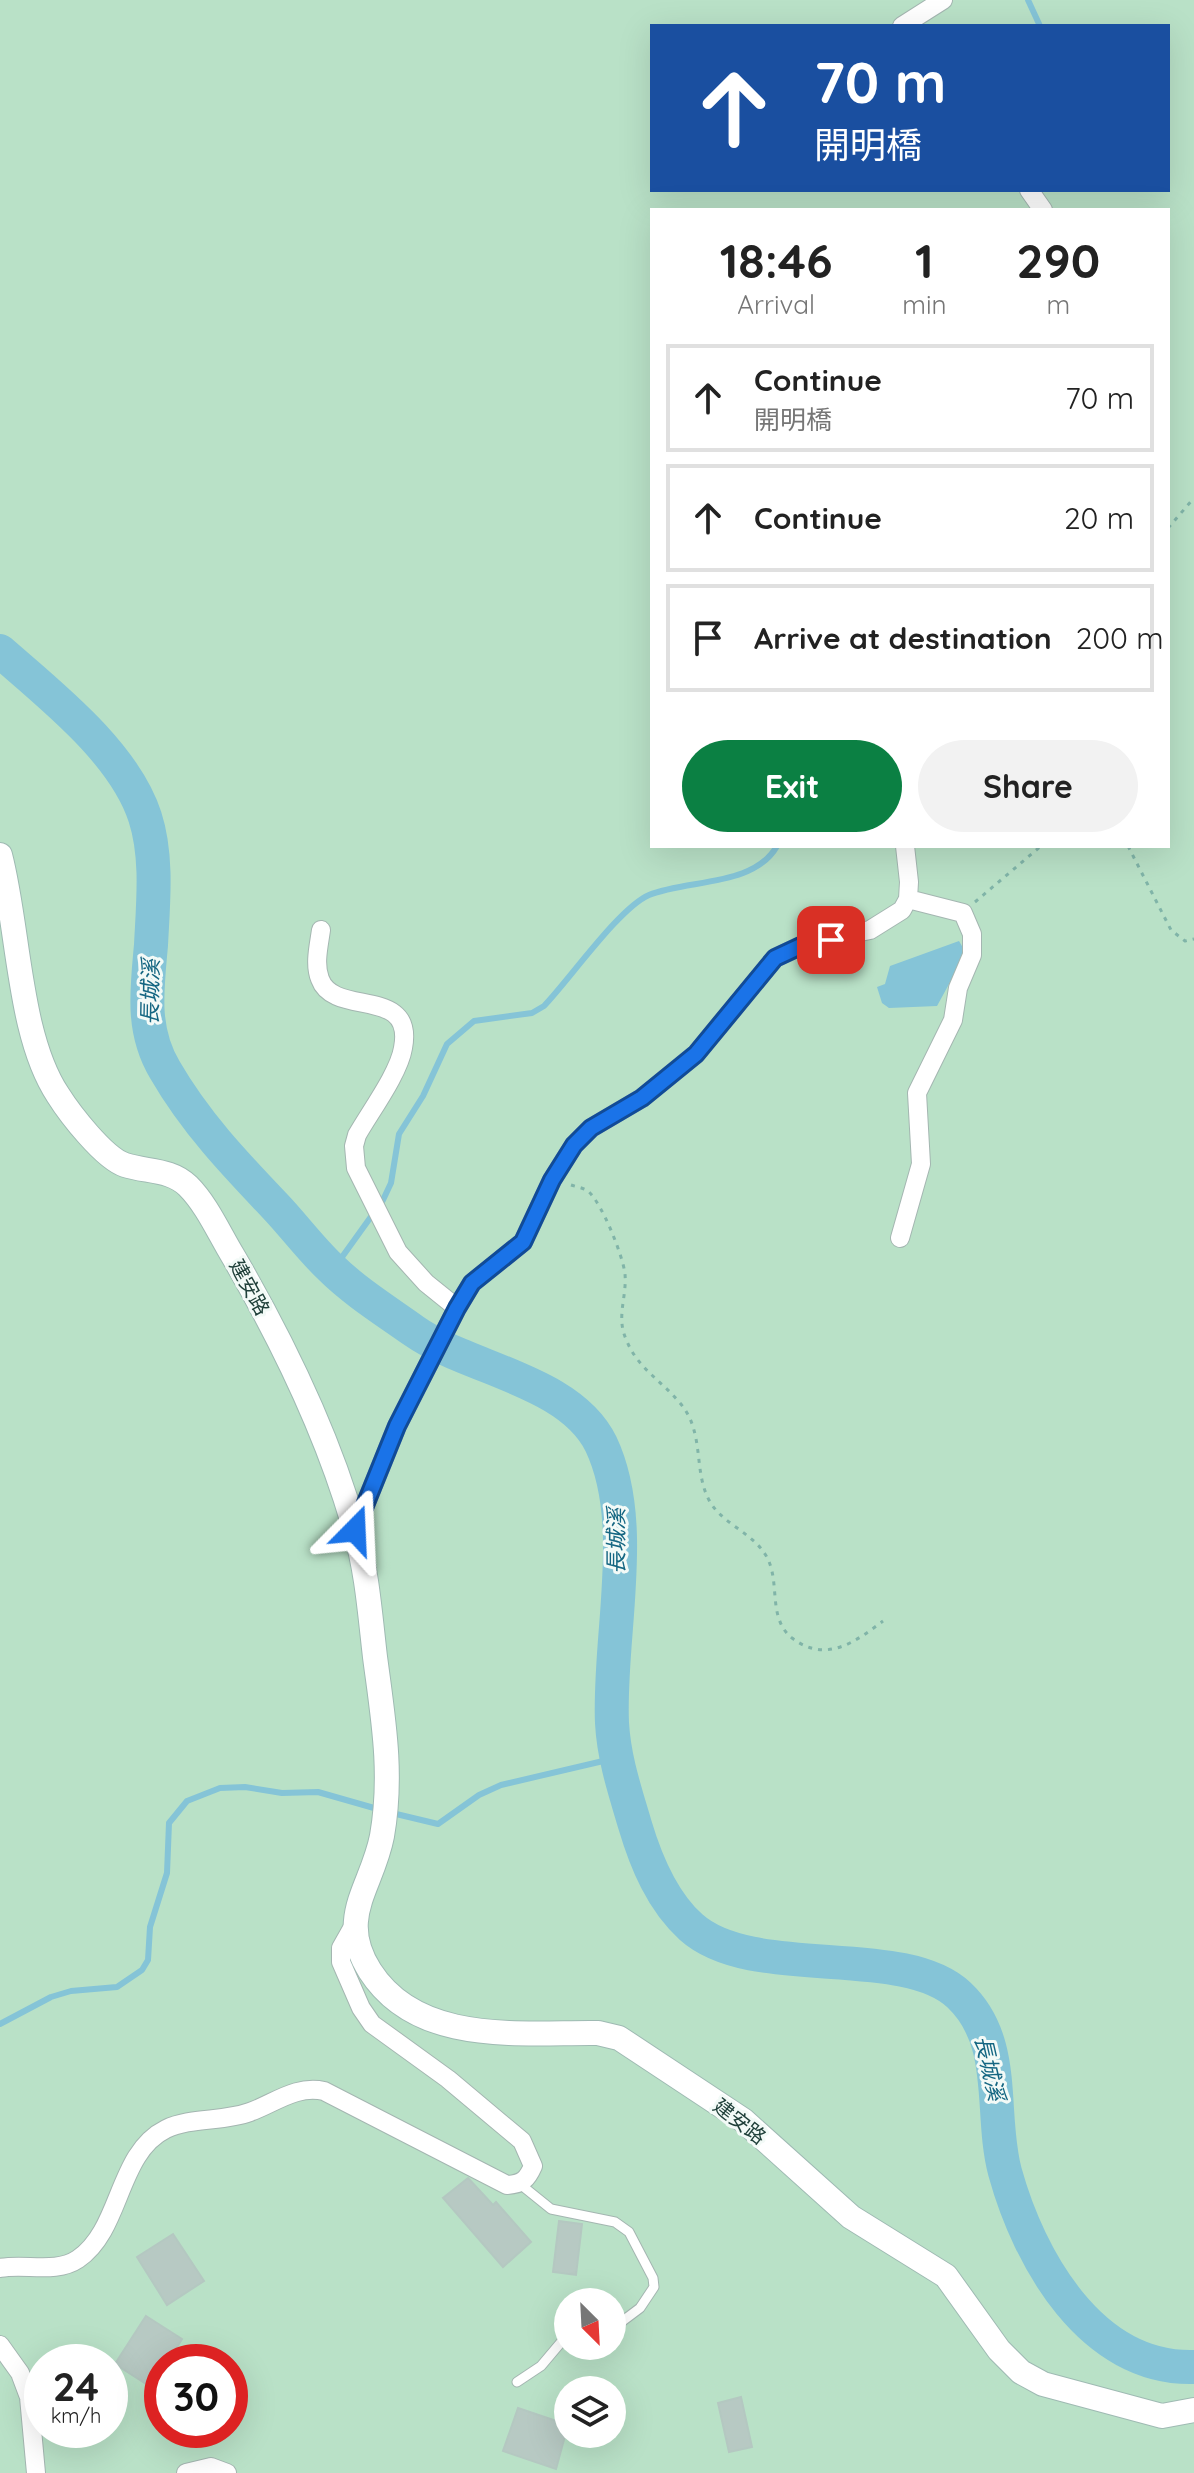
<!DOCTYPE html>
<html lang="en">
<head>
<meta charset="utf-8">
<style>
	:root { --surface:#fff; --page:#f2f2f2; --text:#222; --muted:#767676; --line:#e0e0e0; --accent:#0b8043 }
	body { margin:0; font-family:Quicksand,"Noto Sans TC",sans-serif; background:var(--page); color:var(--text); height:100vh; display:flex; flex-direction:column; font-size:30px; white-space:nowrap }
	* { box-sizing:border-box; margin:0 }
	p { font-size:26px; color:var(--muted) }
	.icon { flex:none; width:44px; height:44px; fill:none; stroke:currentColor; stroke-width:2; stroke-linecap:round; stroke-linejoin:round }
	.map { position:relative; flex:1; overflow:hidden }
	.side { position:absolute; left:650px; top:208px; width:520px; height:640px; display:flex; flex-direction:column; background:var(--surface); border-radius:0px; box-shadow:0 8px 32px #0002 }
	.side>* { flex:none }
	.top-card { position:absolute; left:650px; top:24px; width:520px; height:168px; border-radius:0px; box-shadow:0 8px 32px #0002; background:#1a4fa0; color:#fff; overflow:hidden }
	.needle { width:52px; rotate:156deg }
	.fabs { position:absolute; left:554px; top:2288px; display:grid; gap:16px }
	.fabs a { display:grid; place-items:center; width:72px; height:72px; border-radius:50%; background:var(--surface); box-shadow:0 8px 32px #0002; font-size:40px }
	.speed { position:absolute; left:24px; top:2344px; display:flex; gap:16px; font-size:40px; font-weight:700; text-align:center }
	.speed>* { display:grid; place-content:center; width:104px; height:104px; border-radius:50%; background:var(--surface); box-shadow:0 8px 32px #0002; line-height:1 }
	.speed small { font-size:20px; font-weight:400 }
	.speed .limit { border:12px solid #d22; background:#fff; color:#111 }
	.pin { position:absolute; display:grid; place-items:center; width:68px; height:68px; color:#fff; margin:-34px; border-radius:16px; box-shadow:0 4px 12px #0006 }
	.me { position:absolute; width:88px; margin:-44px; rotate:21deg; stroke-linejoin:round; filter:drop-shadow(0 0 6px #0008) }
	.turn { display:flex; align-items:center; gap:28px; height:168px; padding:0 32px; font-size:36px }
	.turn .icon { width:104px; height:104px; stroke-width:2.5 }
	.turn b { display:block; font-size:56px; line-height:68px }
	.eta { display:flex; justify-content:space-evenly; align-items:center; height:136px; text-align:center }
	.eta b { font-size:48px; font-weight:800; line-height:56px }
	.cta { display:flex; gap:16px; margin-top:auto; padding:16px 32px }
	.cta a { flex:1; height:92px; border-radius:48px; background:var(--accent); color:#fff; font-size:32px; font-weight:800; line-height:92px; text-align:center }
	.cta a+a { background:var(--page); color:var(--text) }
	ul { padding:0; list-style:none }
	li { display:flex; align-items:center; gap:24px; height:108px; margin:0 16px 12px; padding:0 16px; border:4px solid var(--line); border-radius:0px }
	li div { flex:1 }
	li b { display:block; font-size:30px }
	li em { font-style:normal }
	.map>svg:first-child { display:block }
</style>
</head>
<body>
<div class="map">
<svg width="1194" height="2473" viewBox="0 0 1194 2473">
	<rect width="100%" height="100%" fill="#e2eee9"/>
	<path fill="#b9e1c7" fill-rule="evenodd" d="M 0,0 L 1194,0 L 1194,2473 L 0,2473 ZM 652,26 L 1168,26 L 1168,190 L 652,190 ZM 652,210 L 1168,210 L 1168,846 L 652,846 ZM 568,2302 L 612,2302 L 612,2346 L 568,2346 ZM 42,2362 L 110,2362 L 110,2430 L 42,2430 ZM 162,2362 L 230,2362 L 230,2430 L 162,2430 ZM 568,2390 L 612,2390 L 612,2434 L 568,2434 Z"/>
	<path fill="#85c4d7" d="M 959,941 L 966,953 L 937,1006 L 889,1008 L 882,1003 L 877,987 L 885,984 L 890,966 Z"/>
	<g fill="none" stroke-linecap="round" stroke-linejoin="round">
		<path stroke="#85c4d7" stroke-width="6" d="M 1028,0 L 1040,26
			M 332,1271 L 383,1200 L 391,1183 L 399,1134 L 423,1096 L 447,1044 L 474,1021 L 532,1013 L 544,1006 C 570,979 619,908 649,895 C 688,879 754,887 777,846
			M 392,1813 L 438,1824 L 479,1795 L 501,1785 L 616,1758
			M 0,2024 L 51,1997 L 71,1991 L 117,1987 L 142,1970 L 148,1960 L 150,1927 L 167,1873 L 169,1823 L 187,1801 L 220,1788 L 245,1787 L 282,1793 L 318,1792 L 381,1810"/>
		<path stroke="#85c4d7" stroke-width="34" d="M 0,651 C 50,695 124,752 145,817 C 158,857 153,904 151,945 C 147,990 141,1030 165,1070 C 195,1122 234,1163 275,1206 C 294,1226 310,1248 330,1267 C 354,1291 386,1311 414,1331 C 468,1369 570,1380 601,1444 C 639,1524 608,1636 612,1723 C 614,1759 625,1791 635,1825 C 646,1862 662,1901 691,1927 C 752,1982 903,1942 959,1995 C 1009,2042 989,2113 1005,2172 C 1029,2259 1091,2370 1194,2367"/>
	</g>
	<path fill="#b7c9c3" stroke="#b4c8c1" stroke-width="2" d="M 468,2178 L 493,2205 L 496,2202 L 531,2242 L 503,2267 L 443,2198 Z
		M 559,2221 L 582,2224 L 576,2275 L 553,2272 Z
		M 173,2234 L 204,2281 L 167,2305 L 137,2257 Z
		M 146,2316 L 182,2339 L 168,2362 L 162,2362 L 162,2370 L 151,2387 L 115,2364 Z
		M 741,2397 L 752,2447 L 729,2452 L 718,2403 Z
		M 518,2408 L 568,2425 L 556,2469 L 503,2451 Z"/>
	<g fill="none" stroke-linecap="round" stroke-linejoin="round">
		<defs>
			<path id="lane" d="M 520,2184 L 551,2209 L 615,2222 L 629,2232 L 653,2278 L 654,2287 L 640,2308 L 612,2329
				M 517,2382 L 541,2366 L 568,2334"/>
			<path id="street" d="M 902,26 L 943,0
				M 1029,190 L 1043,210
				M 321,930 C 319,945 314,964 320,979 C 334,1018 415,985 403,1048 C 399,1073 370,1112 357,1135 L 354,1146 L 356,1168 L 398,1252 L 426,1283 L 457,1308
				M 900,1238 L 921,1164 L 917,1093 L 953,1020 L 958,988 L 972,955 L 972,934 L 963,913 L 908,899
				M 355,1530 L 397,1426 L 457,1308 L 472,1283 L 523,1242 L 552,1180 L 574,1145 L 591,1128 L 642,1098 L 696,1054 L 775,958 L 807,943 L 870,930 L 902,910 L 908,899 L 909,882 L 905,846
				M 0,2268 C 24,2263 56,2274 78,2259 C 122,2229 117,2153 166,2129 C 191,2117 223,2122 250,2112 C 275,2103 296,2085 324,2091 L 507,2185 C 522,2184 527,2180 533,2166 L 522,2141 L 448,2079 L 372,2024 L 361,2008 L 341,1962 L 341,1948 L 354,1925
				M 0,2345 L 20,2373 L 29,2397 L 36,2473
				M 186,2473 L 211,2467 L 227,2473"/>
			<path id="secondary" d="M 0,855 C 19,927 18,1035 58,1095 C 70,1114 104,1158 125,1165 C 147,1172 171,1169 188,1186 C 207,1205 219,1233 233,1256 C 283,1342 328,1434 355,1530 C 367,1571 370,1614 375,1657 C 383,1718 393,1773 382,1836 C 372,1888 336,1917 370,1971 C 418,2046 520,2032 598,2033 L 619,2038 L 743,2120 L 851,2217 L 946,2276 L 999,2350 L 1021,2372 L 1043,2384 L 1162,2416 L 1194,2410"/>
		</defs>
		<use href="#lane" stroke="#a4b6b1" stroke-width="11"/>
		<use href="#street" stroke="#a4b6b1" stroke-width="20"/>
		<use href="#secondary" stroke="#9fbab3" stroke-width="26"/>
		<path stroke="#80b4a8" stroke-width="3" stroke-dasharray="4 6" stroke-linecap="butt" d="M 1168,528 L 1194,498
			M 1128,846 L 1171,930 L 1185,941 L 1194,939
			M 975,902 L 1041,846
			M 571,1185 C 577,1187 584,1188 588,1191 C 602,1203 623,1256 625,1274 C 627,1297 616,1317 626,1339 C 637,1368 661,1380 680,1403 C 705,1432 693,1470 709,1500 C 721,1523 751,1532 765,1554 C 782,1580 766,1617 792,1638 C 826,1664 855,1642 883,1621"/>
		<use href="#lane" stroke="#fff" stroke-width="9"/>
		<use href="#street" stroke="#fff" stroke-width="18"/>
		<use href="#secondary" stroke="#fff" stroke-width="24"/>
	</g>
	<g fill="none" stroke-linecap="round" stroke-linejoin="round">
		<defs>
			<path id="route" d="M 355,1530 L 397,1426 L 457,1308 L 472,1283 L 523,1242 L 552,1180 L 574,1145 L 591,1128 L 642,1098 L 696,1054 L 775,958 L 807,943 L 831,940"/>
		</defs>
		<use href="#route" stroke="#114b97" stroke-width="20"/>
		<use href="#route" stroke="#1a73e8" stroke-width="14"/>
	</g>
	<g text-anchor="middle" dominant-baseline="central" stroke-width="6" stroke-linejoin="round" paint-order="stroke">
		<g font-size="20" fill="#20403a" stroke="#f3faf7">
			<text transform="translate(250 1287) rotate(61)">建安路</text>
			<text transform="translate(740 2121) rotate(38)">建安路</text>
		</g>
		<g font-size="22" font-style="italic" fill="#146682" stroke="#f3faf7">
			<text transform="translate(150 992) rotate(-89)">長城溪</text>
			<text transform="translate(616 1541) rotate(-90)">長城溪</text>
			<text transform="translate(990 2068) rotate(77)">長城溪</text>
		</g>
	</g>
</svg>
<div class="fabs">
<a><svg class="needle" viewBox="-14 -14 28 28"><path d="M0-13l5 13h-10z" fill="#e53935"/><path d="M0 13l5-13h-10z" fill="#767676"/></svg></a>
<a><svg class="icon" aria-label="layers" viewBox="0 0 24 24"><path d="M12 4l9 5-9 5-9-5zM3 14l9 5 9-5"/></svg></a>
</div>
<div class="speed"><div>24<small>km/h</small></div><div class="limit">30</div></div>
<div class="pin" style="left:831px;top:940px;background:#d93025"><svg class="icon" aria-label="arrive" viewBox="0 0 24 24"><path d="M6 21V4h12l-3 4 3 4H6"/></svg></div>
<svg class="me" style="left:355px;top:1530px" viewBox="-20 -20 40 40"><path d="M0-17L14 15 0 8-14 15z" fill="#1a73e8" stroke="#fff" stroke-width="4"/></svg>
<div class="top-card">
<div class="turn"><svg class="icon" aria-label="ahead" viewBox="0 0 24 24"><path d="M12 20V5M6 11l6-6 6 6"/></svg><div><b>70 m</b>開明橋</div></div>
</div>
<section class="side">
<div class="eta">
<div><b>18:46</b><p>Arrival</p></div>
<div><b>1</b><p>min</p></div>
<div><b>290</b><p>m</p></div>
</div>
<ul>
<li><svg class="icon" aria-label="ahead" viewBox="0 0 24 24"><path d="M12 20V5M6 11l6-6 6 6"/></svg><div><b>Continue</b><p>開明橋</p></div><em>70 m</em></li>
<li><svg class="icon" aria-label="ahead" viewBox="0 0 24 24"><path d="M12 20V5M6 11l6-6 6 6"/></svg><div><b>Continue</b></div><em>20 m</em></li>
<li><svg class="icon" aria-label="arrive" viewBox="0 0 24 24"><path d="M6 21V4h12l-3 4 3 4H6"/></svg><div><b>Arrive at destination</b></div><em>200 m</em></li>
</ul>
<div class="cta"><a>Exit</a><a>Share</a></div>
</section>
</div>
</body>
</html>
